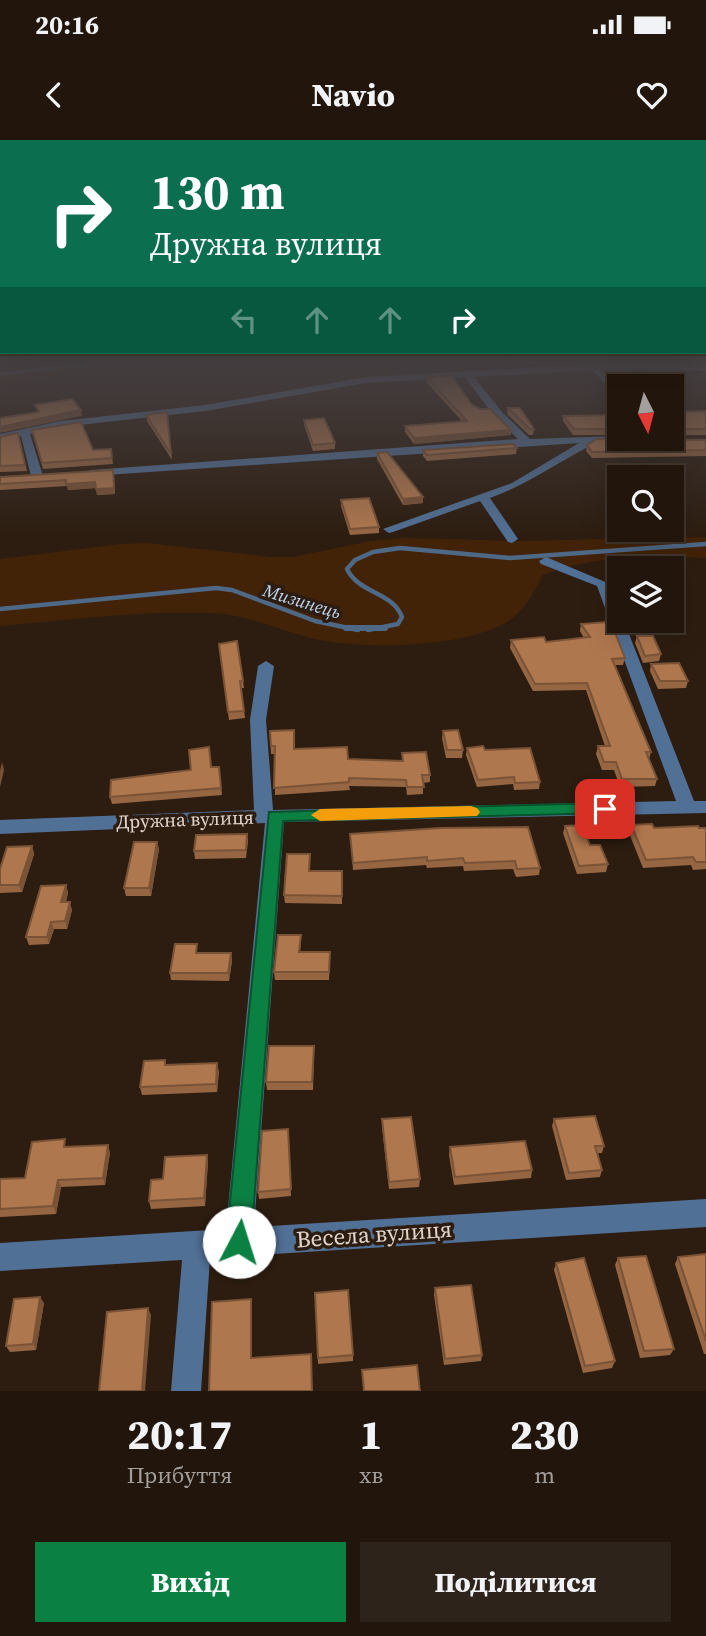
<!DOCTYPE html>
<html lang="uk">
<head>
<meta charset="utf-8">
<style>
	:root { --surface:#22160c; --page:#2e231a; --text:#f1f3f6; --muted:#a29f9d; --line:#3f352d; --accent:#0b8043 }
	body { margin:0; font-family:"Source Serif 4",serif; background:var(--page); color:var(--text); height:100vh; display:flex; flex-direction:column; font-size:26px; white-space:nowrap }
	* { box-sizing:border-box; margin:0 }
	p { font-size:23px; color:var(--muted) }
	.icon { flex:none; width:38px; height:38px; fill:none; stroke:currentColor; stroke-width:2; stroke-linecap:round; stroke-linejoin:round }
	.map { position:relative; height:1251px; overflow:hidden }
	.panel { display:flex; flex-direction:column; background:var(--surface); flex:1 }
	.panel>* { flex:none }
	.guide { position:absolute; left:0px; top:0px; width:707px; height:214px; box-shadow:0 7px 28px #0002,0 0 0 2px var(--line); background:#0b6e4f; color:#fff; overflow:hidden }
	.needle { width:46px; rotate:174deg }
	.controls { position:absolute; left:607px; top:234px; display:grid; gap:14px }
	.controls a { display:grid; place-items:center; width:77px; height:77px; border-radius:0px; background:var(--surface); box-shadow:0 7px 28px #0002,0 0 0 2px var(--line); font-size:35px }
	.pin { position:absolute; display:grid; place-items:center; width:60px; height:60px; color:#fff; margin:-30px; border-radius:14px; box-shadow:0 4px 10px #0006 }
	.me { position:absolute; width:77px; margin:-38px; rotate:5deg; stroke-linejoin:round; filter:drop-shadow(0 0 5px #0008) }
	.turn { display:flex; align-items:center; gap:24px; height:147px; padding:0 35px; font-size:32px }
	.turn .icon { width:91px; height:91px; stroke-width:2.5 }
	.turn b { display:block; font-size:49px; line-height:60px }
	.lanes { display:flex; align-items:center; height:66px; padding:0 35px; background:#0003; justify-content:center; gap:35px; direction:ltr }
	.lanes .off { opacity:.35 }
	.eta { display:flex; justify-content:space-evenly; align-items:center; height:119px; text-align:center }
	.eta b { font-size:42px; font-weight:800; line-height:49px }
	.cta { display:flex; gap:14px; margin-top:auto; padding:14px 35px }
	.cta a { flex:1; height:80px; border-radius:0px; background:var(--accent); color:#fff; font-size:28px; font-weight:800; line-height:80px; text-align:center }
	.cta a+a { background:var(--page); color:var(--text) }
	.status { display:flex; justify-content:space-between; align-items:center; height:49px; padding:0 35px; background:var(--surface); direction:ltr }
	.status svg { height:19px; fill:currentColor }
	header { display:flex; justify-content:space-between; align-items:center; height:91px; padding:0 35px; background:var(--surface); font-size:32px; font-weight:800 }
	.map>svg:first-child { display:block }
</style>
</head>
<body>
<div class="status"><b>20:16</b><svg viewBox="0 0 49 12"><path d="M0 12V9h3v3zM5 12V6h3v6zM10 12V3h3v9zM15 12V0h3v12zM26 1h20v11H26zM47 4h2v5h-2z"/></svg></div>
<header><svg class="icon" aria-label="back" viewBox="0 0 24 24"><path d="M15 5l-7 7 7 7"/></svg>Navio<svg class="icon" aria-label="heart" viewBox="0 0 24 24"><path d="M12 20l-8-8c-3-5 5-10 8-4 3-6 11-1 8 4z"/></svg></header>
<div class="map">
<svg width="706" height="1251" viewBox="0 0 706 1251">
	<rect width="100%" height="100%" fill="#2d1d10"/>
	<path fill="#422308" d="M 59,221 L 204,221 L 0,243 L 0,229 Z
		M 706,397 L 706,418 C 650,416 594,415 542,435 C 536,450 528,464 516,475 C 479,509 362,510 315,499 C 280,490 249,475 212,473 C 141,470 70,480 0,486 L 0,419 L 120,404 L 147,403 L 272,417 L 293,417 L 371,401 L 405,398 L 518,401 Z"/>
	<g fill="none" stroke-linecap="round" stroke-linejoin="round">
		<path stroke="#4e6986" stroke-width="3.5" d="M 0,234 L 116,221"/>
		<path stroke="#4e6986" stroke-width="4.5" d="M 0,469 L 216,448 L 232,450 L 315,481 L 358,490
			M 368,490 L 398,484 L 402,477 C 392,451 359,454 347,429 L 355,420 L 373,412 L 400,408 L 510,418 L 706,404"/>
		<path stroke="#4e6986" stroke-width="6" d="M 346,488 L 385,488"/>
		<path fill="#517095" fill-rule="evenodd" d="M 635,222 L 706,225 L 706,231 L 635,228 L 601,230 L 619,249 L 614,252 L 592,230 L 474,237 L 502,272 L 530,299 L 618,296 L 623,299 C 614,305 601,300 592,305 C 556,323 529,344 490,358 L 518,399 L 512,403 L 508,402 L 480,361 L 393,392 L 389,393 L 383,389 L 512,343 L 579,303 L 91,336 L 85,333 L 91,330 L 518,299 L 494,276 L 465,237 L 366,243 L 205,271 L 61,287 L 30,294 L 43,336 L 37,339 L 31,336 L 21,296 L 0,300 L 0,294 L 61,281 L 205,265 L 366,237 Z
			M 546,417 L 610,444 L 620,469 L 620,481 L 624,481 L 694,661 L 706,661 L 706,673 L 284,682 L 254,1087 L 706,1059 L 706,1087 L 210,1118 L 201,1251 L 171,1251 L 182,1120 L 0,1131 L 0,1103 L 226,1089 L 265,683 L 0,694 L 0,680 L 254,670 L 250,580 L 258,526 L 266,521 L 274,526 L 266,580 L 273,670 L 676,661 L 597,446 L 541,424 L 539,421 Z"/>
	</g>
	<path fill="#966643" d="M 427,237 L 511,290 L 511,295 L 414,304 L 405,292 L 405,286 L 462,281 L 426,242 Z
		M 508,268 L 534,289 L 533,295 L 529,295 L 507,274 Z
		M 706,271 L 706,295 L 672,295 L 672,272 Z
		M 167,272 L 172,320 L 147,281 L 146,275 Z
		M 620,275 L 620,295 L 573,295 L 563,281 L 563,276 Z
		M 304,280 L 335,303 L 335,309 L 313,311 L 304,285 Z
		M 32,290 L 93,310 L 111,309 L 113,324 L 43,329 Z
		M 18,293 L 27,331 L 0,332 L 0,297 Z
		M 706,300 L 706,316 L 592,318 L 586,311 L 587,305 Z
		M 517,308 L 516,314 L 427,321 L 423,316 L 423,310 Z
		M 377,313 L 423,357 L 423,363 L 403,365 L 377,319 Z
		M 114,336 L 115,354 L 97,355 L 96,348 L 68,350 L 67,346 L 0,350 L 0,337 Z
		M 341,360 L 379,387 L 379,393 L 350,395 L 341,366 Z
		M 581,484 L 625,518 L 623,525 L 615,525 L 651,612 L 649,619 L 657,639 L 655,646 L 620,647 L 614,630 L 602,630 L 596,614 L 598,606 L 605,606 L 586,550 L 533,551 L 510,508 L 511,500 L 546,502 L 584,498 L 580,491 Z
		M 637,496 L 661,514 L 659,521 L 643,523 L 635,503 Z
		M 219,504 L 243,541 L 244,548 L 241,548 L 245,578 L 229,580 Z
		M 651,524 L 688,541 L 686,548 L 658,549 L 650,531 Z
		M 270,591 L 294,609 L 348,619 L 402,621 L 402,613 L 430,635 L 430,642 L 423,643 L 423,654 L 407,655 L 406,647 L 349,646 L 350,650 L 275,655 L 275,614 L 271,614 Z
		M 443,591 L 463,610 L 462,618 L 446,618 L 442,598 Z
		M 467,608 L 485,610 L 540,642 L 539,649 L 514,650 L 513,644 L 477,647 L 466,615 Z
		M 219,627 L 222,655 L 112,664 L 110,657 Z
		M 631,685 L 654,688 L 706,688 L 706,729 L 693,730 L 691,725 L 643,728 L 629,693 Z
		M 565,686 L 590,705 L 608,724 L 606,732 L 577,734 L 563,693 Z
		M 441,688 L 540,728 L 539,735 L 516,737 L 513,729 L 464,731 L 463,726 L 427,728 L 426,725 L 353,730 L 350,694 Z
		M 247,694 L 248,701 L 246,718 L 195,719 L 194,711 Z
		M 157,702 L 159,709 L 151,756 L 126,756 L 124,748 Z
		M 32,706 L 34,714 L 22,752 L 0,753 L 0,729 Z
		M 310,714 L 310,731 L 342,731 L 342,764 L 285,763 L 284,755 Z
		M 66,745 L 68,753 L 66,762 L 72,770 L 67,789 L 54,789 L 49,804 L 29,805 L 26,797 Z
		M 301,803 L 300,812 L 330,820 L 329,840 L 275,840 L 274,832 Z
		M 198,813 L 231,813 L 232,821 L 229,841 L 171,840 L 170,833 Z
		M 314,914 L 313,950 L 267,950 L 266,942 Z
		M 166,925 L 219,931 L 217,952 L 142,955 L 140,947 Z
		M 382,979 L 420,1039 L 419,1047 L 389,1049 L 382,986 Z
		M 554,979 L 604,1006 L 602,1013 L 598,1013 L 602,1030 L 600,1037 L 566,1040 L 552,986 Z
		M 288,989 L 291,1056 L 259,1059 L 258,1052 Z
		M 68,1007 L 110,1012 L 105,1045 L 61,1047 L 56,1074 L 0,1077 L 0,1039 L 25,1038 Z
		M 450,1007 L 532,1030 L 531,1038 L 454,1045 L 449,1015 Z
		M 207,1015 L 208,1022 L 205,1066 L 151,1069 L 149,1061 L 163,1039 Z
		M 706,1114 L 706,1214 L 704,1214 L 675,1124 L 678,1117 Z
		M 618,1118 L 674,1209 L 670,1215 L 640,1218 L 615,1125 Z
		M 556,1123 L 615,1221 L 612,1228 L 583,1233 L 554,1130 Z
		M 435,1148 L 482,1215 L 481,1221 L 444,1225 L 434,1155 Z
		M 315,1153 L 353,1215 L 353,1221 L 318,1224 Z
		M 44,1163 L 36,1210 L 10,1212 L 6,1206 Z"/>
	<path fill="#7a5337" d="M 81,270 L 82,276 L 0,293 L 0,287 Z
		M 511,290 L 511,295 L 414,304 L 414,298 Z
		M 113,330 L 115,354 L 97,355 L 96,349 Z
		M 95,342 L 96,348 L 68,350 L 66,344 Z
		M 423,357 L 423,363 L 403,365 L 403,359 Z
		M 2,622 L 4,630 L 0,647 L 0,631 Z
		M 157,702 L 159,709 L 151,756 L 149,748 Z
		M 32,706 L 34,714 L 22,752 L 19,745 Z
		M 66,745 L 68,753 L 64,770 L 61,762 Z
		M 70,762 L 72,770 L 67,789 L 65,781 Z
		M 51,782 L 54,789 L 49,804 L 47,797 Z
		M 231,813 L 232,821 L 229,841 L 228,833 Z
		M 217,923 L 219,931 L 217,952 L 216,944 Z
		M 108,1005 L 110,1012 L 105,1045 L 103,1038 Z
		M 207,1015 L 208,1022 L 205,1066 L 204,1058 Z
		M 58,1040 L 61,1047 L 56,1074 L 53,1066 Z
		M 40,1157 L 44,1163 L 36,1210 L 33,1204 Z
		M 251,1159 L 252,1166 L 252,1224 L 251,1218 Z
		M 148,1168 L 151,1175 L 145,1251 L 142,1251 Z"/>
	<path fill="#af774e" stroke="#7a5337" stroke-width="2" d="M 451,235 L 472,265 L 480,269 L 490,269 L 511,290 L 414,298 L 405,286 L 467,281 L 427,237 Z
		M 72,259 L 81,270 L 0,287 L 0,278 L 39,272 L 35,265 Z
		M 508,268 L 520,268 L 534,289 L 530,289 Z
		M 706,271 L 706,289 L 672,289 L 672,272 Z
		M 167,272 L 171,314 L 146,275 Z
		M 620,275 L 620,289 L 574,289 L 563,276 Z
		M 324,278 L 335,303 L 313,305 L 304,280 Z
		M 81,282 L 93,310 L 111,309 L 112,318 L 42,323 L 32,290 Z
		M 18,293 L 25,325 L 0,326 L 0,297 Z
		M 597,299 L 706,300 L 706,310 L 592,312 L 587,305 Z
		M 513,304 L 517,308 L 427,315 L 423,310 Z
		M 387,312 L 423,357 L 403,359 L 377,313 Z
		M 113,330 L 114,348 L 96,349 L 95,342 L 66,344 L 66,340 L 0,344 L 0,337 Z
		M 369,358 L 379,387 L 350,389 L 341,360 Z
		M 607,482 L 616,495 L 625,518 L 612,519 L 651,612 L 646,612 L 657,639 L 622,639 L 616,622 L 604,622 L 598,606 L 610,606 L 587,543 L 535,544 L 511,500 L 544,497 L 546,502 L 590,497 L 581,484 Z
		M 637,496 L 653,496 L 661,514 L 645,516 Z
		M 237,501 L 243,541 L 240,541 L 244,571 L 228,572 L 219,504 Z
		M 679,523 L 688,541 L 660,541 L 651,524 Z
		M 294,590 L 294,609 L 347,607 L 348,619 L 403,621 L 402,613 L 426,612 L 430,635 L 422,635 L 424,647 L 407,647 L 406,640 L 349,638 L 349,642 L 274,648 L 275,606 L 271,606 L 270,591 Z
		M 458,590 L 463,610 L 447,610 L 443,591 Z
		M 483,606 L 485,610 L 530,608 L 540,642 L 515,643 L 514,637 L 478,640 L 467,608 Z
		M 209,607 L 211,627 L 219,627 L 221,648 L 110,657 L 111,640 L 191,630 L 189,610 Z
		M 652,684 L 654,688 L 698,686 L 699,688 L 706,688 L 706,722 L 696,722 L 693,717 L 646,720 L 631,685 Z
		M 582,685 L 590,705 L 600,705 L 608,724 L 579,726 L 565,686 Z
		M 528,687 L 540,728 L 517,729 L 515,721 L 465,723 L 463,718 L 427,721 L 427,717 L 353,723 L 350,694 L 441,688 Z
		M 247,694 L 246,710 L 194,711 L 196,695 Z
		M 134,702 L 157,702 L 149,748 L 124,748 Z
		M 32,706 L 19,745 L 0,745 L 0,729 L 7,707 Z
		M 287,714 L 310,714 L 309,731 L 342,731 L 342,756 L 284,755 Z
		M 66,745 L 61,762 L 70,762 L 65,781 L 51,782 L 47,797 L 26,797 L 41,746 Z
		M 278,795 L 301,795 L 299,812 L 330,812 L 329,832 L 274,832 Z
		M 175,804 L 197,804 L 196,813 L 231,813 L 228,833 L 170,833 Z
		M 269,906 L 314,906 L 312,942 L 266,942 Z
		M 165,920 L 165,925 L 217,923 L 216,944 L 140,947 L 144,921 Z
		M 595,976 L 604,1006 L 595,1006 L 602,1030 L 569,1033 L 554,979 Z
		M 411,977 L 420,1039 L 389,1042 L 382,979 Z
		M 288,989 L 291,1049 L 258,1052 L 262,991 Z
		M 65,999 L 64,1007 L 108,1005 L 103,1038 L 58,1040 L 53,1066 L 0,1069 L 0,1039 L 25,1038 L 32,1002 Z
		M 525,1001 L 532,1030 L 455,1037 L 450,1007 Z
		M 207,1015 L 204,1058 L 149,1061 L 151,1040 L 163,1039 L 165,1017 Z
		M 706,1114 L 706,1201 L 678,1117 Z
		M 646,1116 L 674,1209 L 644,1211 L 618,1118 Z
		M 584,1118 L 615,1221 L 585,1226 L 556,1123 Z
		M 471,1145 L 482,1215 L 445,1219 L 435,1148 Z
		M 348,1150 L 353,1215 L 318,1218 L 315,1153 Z
		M 40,1157 L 33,1204 L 6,1206 L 14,1159 Z
		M 251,1159 L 251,1218 L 311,1214 L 312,1251 L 209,1251 L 212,1162 Z
		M 148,1168 L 142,1251 L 99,1251 L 107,1172 Z
		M 417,1225 L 420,1251 L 364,1251 L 362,1230 Z"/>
	<linearGradient id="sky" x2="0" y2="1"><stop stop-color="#191009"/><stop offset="0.56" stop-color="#464042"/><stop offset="1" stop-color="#464042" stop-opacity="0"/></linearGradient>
	<rect width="706" height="397" fill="url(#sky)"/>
	<path fill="#0b8043" stroke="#07532c" stroke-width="2" d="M 605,663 L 611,665 L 613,669 L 611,673 L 283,681 L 251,1102 L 248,1111 L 239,1115 L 230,1111 L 226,1102 L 269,672 Z"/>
	<path fill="#f59e0b" d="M 471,666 L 477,668 L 480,672 L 477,676 L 320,681 L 311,675 L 320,669 Z"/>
	<g text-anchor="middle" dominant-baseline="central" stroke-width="7" stroke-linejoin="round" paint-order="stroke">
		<g font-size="18" font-style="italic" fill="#bed7f4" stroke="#2d1d10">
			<text transform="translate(302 461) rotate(17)">Мизинець</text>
		</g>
		<g font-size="19" fill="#e1d5cd" stroke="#2d1d10">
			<text transform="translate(185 679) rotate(-2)">Дружна вулиця</text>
		</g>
		<g font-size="23" fill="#e1d5cd" stroke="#2d1d10">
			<text transform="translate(374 1094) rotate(-4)">Весела вулиця</text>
		</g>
	</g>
</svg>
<div class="controls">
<a><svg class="needle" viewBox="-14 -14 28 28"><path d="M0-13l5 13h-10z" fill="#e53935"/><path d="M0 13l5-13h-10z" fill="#a29f9d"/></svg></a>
<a><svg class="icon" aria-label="search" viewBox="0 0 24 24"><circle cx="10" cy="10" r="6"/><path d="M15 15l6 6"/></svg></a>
<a><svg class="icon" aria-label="layers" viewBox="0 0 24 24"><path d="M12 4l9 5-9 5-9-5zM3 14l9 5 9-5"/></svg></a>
</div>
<div class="pin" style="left:605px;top:669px;background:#d93025"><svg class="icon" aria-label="arrive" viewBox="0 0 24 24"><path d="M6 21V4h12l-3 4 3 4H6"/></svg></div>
<svg class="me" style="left:239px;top:1102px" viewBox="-20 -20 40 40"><circle r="19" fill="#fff"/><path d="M0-13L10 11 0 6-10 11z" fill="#0b8043"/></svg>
<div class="guide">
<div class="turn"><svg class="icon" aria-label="right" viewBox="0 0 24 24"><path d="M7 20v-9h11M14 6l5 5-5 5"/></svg><div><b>130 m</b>Дружна вулиця</div></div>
<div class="lanes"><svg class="icon off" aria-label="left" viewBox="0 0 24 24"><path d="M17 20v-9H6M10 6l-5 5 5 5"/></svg><svg class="icon off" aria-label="ahead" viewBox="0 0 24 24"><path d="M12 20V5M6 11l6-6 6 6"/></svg><svg class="icon off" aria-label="ahead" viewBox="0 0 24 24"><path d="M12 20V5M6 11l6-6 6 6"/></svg><svg class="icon" aria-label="right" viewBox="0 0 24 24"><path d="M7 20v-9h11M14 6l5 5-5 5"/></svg></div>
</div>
</div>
<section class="panel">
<div class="eta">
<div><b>20:17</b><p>Прибуття</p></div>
<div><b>1</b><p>хв</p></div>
<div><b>230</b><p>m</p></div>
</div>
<div class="cta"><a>Вихід</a><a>Поділитися</a></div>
</section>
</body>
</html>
